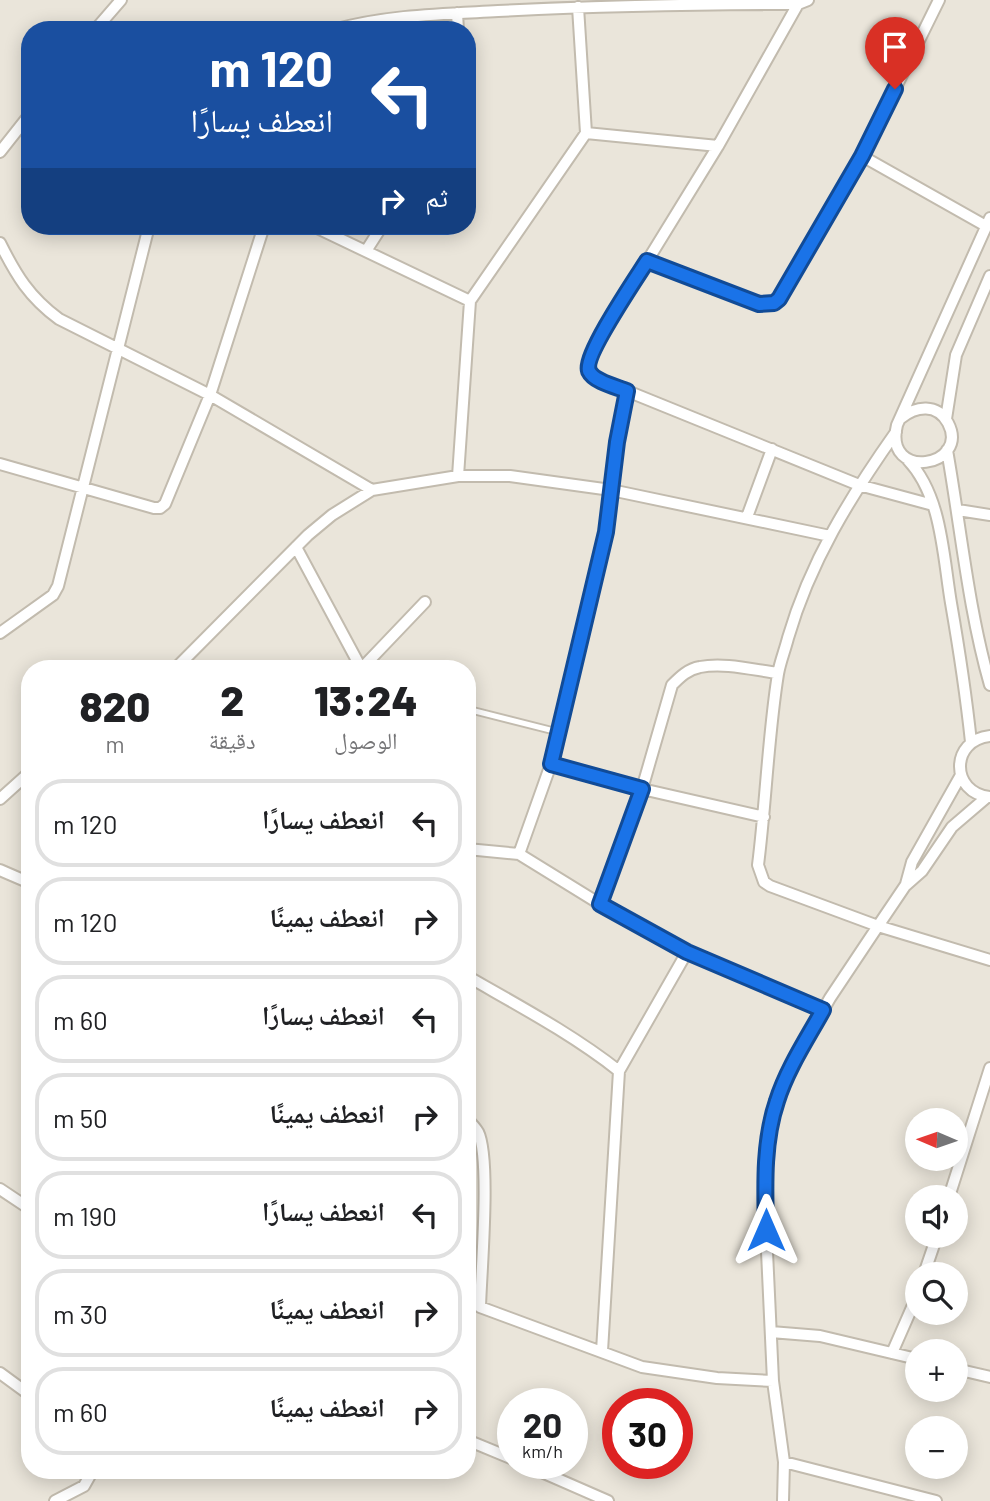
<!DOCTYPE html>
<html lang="ar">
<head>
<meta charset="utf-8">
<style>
	:root { --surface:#fff; --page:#f6f6f6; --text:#202124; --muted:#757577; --line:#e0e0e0 }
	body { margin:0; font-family:Barlow,"Noto Naskh Arabic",sans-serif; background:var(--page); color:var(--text); direction:rtl; height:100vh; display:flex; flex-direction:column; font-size:26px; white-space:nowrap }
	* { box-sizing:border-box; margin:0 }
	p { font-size:23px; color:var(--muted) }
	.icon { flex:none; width:38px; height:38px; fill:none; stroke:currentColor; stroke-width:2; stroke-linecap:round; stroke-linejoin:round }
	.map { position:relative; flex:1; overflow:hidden; direction:ltr }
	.side { position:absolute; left:21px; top:660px; width:455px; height:819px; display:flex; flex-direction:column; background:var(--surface); border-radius:28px; box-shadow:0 4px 18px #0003; direction:rtl }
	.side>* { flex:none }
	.hud { position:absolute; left:21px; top:21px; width:455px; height:214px; border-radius:28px; box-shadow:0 4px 18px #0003; direction:rtl; background:#1a4fa0; color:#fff; overflow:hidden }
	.needle { width:46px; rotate:272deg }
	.controls { position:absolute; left:905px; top:1108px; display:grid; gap:14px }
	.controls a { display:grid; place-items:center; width:63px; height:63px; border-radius:50%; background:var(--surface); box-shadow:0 4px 18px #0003; font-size:35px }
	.speed { position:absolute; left:497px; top:1388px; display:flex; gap:14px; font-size:35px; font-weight:700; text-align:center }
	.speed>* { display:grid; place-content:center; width:91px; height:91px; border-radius:50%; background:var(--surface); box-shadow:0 4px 18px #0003; line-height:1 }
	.speed small { font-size:18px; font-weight:400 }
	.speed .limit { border:10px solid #d22; background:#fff; color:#111 }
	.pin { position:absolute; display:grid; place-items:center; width:60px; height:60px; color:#fff; margin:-72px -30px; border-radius:50% 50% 50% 0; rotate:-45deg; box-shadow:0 0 7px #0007 }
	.pin .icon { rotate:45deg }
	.me { position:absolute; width:77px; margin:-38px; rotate:0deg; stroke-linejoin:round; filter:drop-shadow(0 0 5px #0008) }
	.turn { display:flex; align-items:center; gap:24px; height:147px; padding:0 28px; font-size:32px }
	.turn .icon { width:91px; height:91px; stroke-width:2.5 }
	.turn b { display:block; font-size:49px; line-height:60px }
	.then { display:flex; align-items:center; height:66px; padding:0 28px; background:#0003; gap:14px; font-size:26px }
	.eta { display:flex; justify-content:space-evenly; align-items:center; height:119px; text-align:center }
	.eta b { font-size:42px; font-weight:800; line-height:49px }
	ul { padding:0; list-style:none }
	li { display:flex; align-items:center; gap:21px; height:88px; margin:0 14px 10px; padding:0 14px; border:4px solid var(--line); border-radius:28px }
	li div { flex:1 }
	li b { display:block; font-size:26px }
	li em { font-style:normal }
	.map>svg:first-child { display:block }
</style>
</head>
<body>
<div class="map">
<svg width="990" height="1501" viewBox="0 0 990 1501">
	<rect width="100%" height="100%" fill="#f6f3ec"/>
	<path fill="#eae5da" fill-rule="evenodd" d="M 0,0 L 990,0 L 990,1501 L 0,1501 ZM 30,30 L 467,30 L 467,226 L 30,226 ZM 30,668 L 467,668 L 467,1470 L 30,1470 ZM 917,1120 L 956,1120 L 956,1158 L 917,1158 ZM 917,1197 L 956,1197 L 956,1236 L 917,1236 ZM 917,1274 L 956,1274 L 956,1312 L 917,1312 ZM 917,1351 L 956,1351 L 956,1390 L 917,1390 ZM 513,1404 L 572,1404 L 572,1463 L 513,1463 ZM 618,1404 L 677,1404 L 677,1463 L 618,1463 ZM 917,1428 L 956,1428 L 956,1466 L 917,1466 Z"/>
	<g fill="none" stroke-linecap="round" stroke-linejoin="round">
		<defs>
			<path id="service" d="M 467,709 L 558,732"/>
			<path id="minor" d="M 798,4 L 718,146 L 595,346 L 588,369 L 595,378 L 859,485 L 933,505
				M 578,7 L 586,133
				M 457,13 L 458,30
				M 95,30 L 121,0
				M 333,30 C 386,15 444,14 498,11 C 598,6 698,4 798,4 L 808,0
				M 0,152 L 30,114
				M 862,156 L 986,226
				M 313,226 L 470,301
				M 0,243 C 16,275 29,297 59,319 L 210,395 L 372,490
				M 366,251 L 382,226
				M 647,261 L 759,304 L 774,303 L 779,299 L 862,156 L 939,0
				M 901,418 C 916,406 937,403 948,423 C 971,467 883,482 897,425 L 990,218
				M 946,419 L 956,355 L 990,276
				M 896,432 C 850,497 810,562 788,638 C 785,650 780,662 778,674 C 768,736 766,802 758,865 L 764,882 L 770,886 L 878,926 L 990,960
				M 947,450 C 961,529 968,608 990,685
				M 908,460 C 942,496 943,556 951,603 C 959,649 966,695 971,742
				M 0,464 L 154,508 L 160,508 L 165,504 L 210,395 L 264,226
				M 458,476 L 470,301 L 586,133 L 718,146
				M 958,510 L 990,515
				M 747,517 L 772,449
				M 296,547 L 361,668
				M 0,633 L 53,595 L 58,586 L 149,226
				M 176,668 L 308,535 L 332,515 L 372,490 L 458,476 L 510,476 L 611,490 L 830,536
				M 362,668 L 425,602
				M 990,736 C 950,740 950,793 990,797
				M 551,764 L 642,789 L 764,817
				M 0,799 L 30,772
				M 467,849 L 519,854 L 600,904 L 687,952 L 823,1010
				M 519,854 L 551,764 L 583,635 L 606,532 L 617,442 L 627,391
				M 0,870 L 30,883
				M 906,884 L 912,862 L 961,775
				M 600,904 L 642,789 L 672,685 C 680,677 688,669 700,667 C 724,662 754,670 778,673
				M 467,976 C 519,1006 572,1034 619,1071 L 602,1351
				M 619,1071 L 687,952
				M 467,1119 C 471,1123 475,1127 478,1132 C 491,1158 481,1271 480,1307 L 642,1367 L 717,1378 L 773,1381
				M 0,1189 L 30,1209
				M 949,1197 L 990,1068
				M 924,1274 L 937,1236
				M 771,1332 L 820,1336 L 917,1359
				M 892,1353 L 917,1296
				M 956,1369 L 990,1377
				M 0,1373 L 30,1395
				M 467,1440 L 513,1459
				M 784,1462 L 936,1501
				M 521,1463 L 608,1501
				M 55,1501 L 84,1486 L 93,1470
				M 783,1501 L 784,1462 L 773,1381 L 766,1230 L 766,1161 L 770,1131 L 777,1101 L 792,1065 L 830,998 L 878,926 L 905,886 L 922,871 L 952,827 L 987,797"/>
		</defs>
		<use href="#service" stroke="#c2bbae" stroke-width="9"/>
		<use href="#minor" stroke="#c2bbae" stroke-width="14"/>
		<use href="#service" stroke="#fff" stroke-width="5"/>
		<use href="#minor" stroke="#fff" stroke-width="10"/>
	</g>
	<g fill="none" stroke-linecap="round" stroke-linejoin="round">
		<defs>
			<path id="route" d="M 766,1230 C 765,1187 763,1142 777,1101 C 787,1069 807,1039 823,1010 L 687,952 L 600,904 L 642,789 L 551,764 L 606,532 L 617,442 L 627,391 C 617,387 594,382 589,371 C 583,356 637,277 647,261 L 759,304 L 774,303 L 779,299 L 862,156 L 895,89"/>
		</defs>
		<use href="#route" stroke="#114b97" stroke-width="18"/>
		<use href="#route" stroke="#1a73e8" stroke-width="12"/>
	</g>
</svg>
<div class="controls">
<a><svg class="needle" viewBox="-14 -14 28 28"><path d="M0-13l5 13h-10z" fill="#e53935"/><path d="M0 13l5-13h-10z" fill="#757577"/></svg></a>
<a><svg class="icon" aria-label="sound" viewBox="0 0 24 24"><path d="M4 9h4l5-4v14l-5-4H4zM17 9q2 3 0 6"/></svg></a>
<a><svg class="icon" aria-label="search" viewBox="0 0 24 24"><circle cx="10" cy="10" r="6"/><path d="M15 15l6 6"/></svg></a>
<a>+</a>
<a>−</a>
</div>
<div class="speed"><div>20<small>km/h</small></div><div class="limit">30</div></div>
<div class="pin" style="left:895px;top:89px;background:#d93025"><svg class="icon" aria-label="arrive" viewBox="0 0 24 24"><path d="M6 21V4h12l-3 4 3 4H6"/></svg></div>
<svg class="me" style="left:766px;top:1230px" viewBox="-20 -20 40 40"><path d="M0-17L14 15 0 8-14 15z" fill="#1a73e8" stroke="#fff" stroke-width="4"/></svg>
<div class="hud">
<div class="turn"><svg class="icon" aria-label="left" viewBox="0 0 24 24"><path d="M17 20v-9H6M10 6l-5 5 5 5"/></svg><div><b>120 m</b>انعطف يسارًا</div></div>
<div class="then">ثم<svg class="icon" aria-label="right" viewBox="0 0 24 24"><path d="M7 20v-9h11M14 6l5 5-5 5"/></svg></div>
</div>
<section class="side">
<div class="eta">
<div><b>13:24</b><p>الوصول</p></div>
<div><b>2</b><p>دقيقة</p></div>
<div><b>820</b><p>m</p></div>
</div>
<ul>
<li><svg class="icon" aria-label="left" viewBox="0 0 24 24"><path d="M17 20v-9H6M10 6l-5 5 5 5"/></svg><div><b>انعطف يسارًا</b></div><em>120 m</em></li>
<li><svg class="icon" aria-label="right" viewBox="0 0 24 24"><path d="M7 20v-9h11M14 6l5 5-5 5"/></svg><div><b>انعطف يمينًا</b></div><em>120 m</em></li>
<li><svg class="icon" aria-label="left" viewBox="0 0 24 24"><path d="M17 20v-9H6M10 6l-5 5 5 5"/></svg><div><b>انعطف يسارًا</b></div><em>60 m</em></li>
<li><svg class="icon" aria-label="right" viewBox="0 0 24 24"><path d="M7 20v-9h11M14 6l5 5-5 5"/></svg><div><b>انعطف يمينًا</b></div><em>50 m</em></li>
<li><svg class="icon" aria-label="left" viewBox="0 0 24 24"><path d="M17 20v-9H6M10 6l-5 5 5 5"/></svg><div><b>انعطف يسارًا</b></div><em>190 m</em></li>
<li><svg class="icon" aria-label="right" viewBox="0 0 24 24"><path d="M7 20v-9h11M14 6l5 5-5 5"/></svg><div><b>انعطف يمينًا</b></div><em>30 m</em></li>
<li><svg class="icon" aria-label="right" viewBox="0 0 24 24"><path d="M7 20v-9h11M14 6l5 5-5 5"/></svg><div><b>انعطف يمينًا</b></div><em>60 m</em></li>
</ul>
</section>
</div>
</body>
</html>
